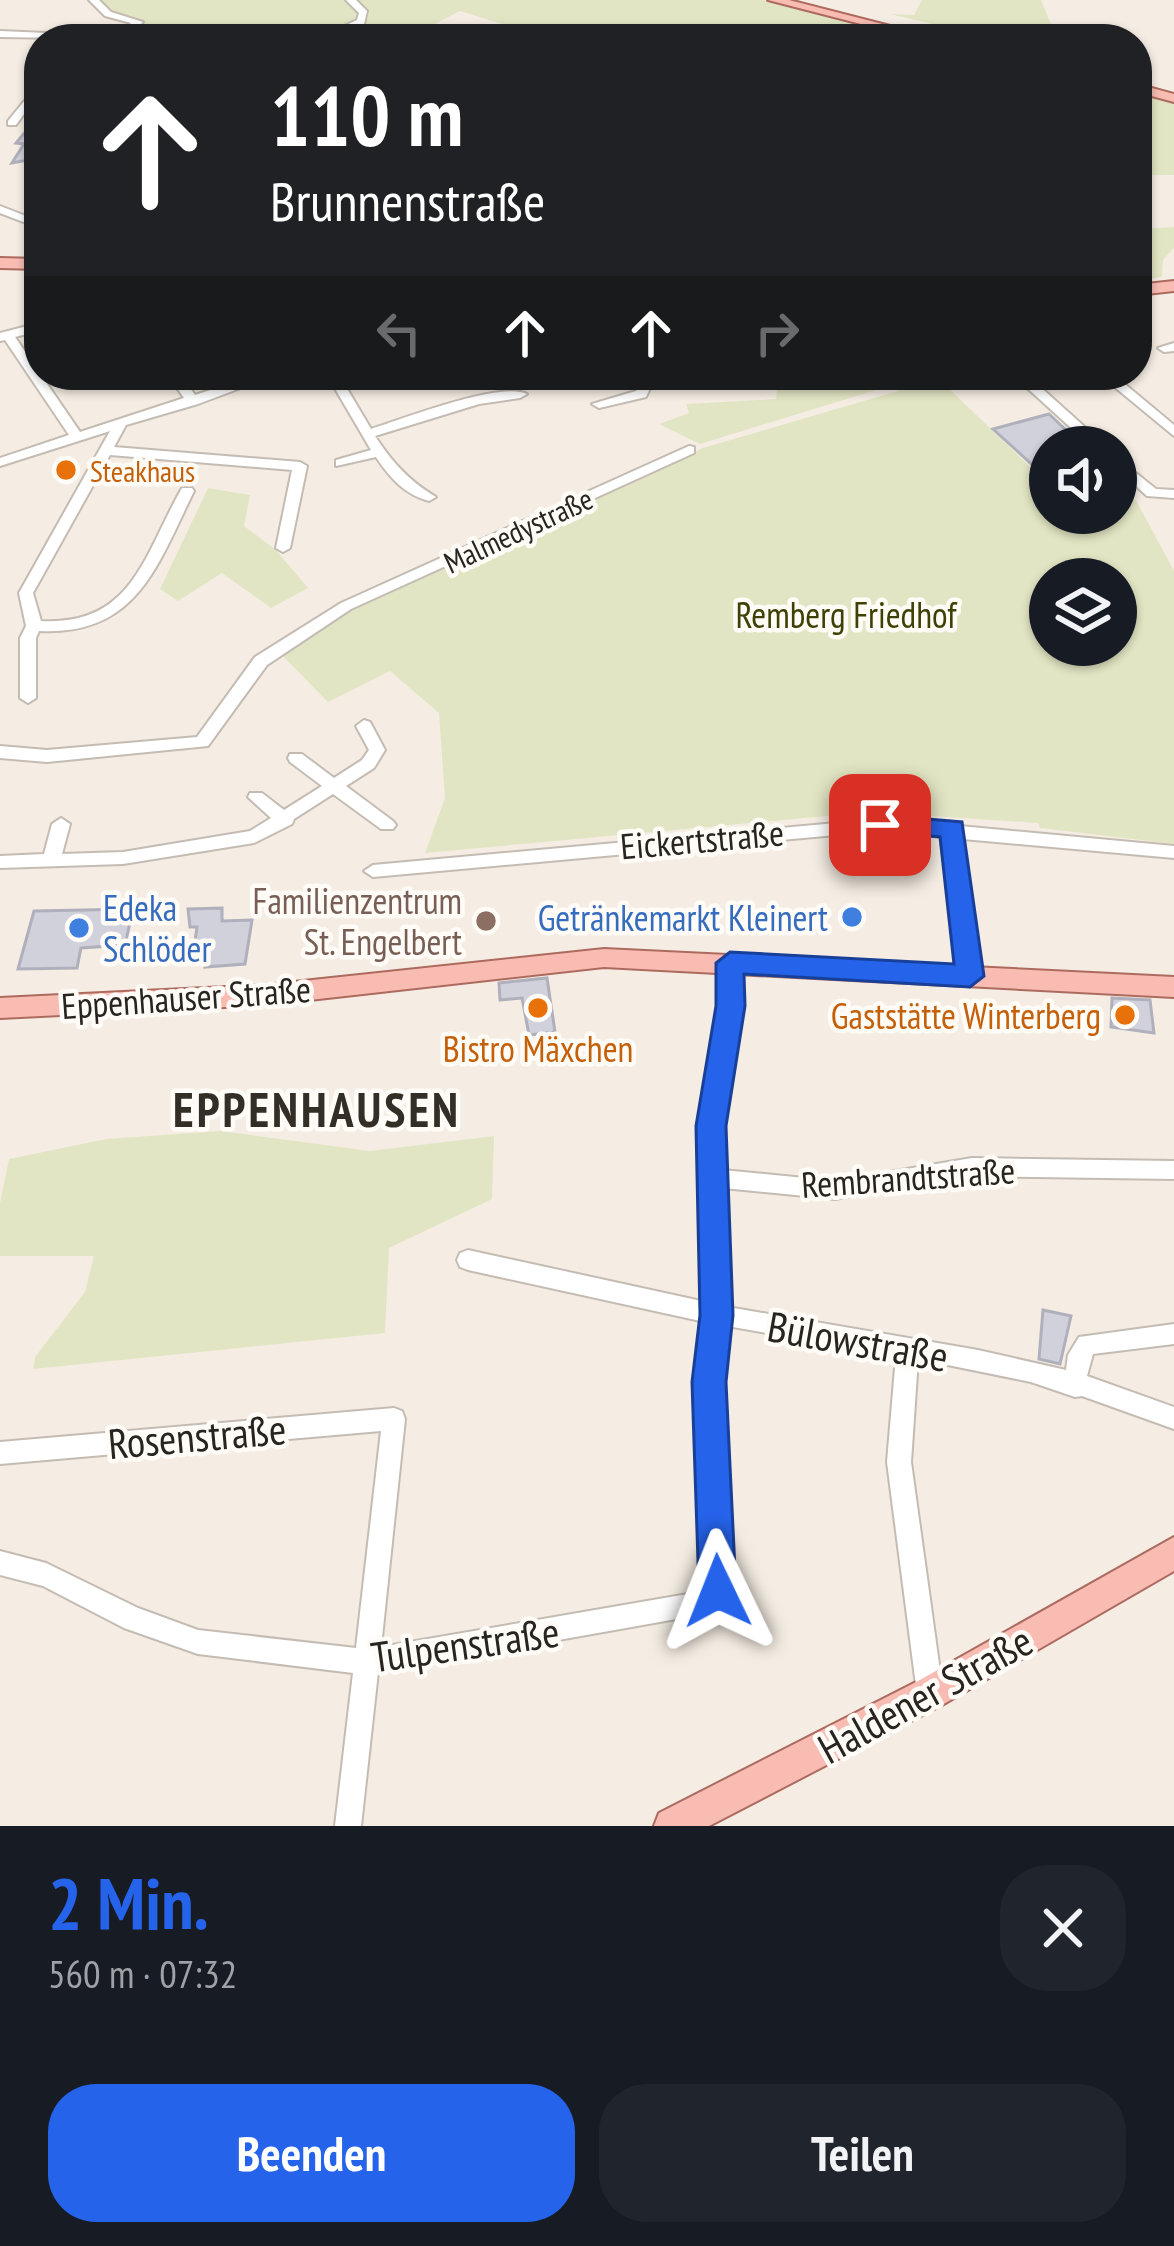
<!DOCTYPE html>
<html lang="de">
<head>
<meta charset="utf-8">
<style>
	:root { --surface:#171b24; --page:#20242c; --text:#f1f3f6; --muted:#9ea1a6; --accent:#2563eb }
	body { margin:0; font-family:"PT Sans Narrow",sans-serif; background:var(--page); color:var(--text); height:100vh; display:flex; flex-direction:column; font-size:45px; white-space:nowrap }
	* { box-sizing:border-box; margin:0 }
	p { font-size:39px; color:var(--muted) }
	.icon { flex:none; width:66px; height:66px; fill:none; stroke:currentColor; stroke-width:2; stroke-linecap:round; stroke-linejoin:round }
	.map { position:relative; height:1826px; overflow:hidden }
	.panel { display:flex; flex-direction:column; background:var(--surface); flex:1 }
	.panel>* { flex:none }
	.hud { position:absolute; left:24px; top:24px; width:1128px; height:366px; border-radius:48px; box-shadow:0 3px 9px #0004; background:#202124; color:#fff; overflow:hidden }
	.tools { position:absolute; left:1029px; top:426px; display:grid; gap:24px }
	.tools a { display:grid; place-items:center; width:108px; height:108px; border-radius:50%; background:var(--surface); box-shadow:0 3px 9px #0004; font-size:60px }
	.pin { position:absolute; display:grid; place-items:center; width:102px; height:102px; color:#fff; margin:-51px; border-radius:24px; box-shadow:0 6px 18px #0006 }
	.me { position:absolute; width:132px; margin:-66px; rotate:358deg; stroke-linejoin:round; filter:drop-shadow(0 0 9px #0008) }
	.turn { display:flex; align-items:center; gap:42px; height:252px; padding:0 48px; font-size:54px }
	.turn .icon { width:156px; height:156px; stroke-width:2.5 }
	.turn b { display:block; font-size:84px; line-height:102px }
	.lanes { display:flex; align-items:center; height:114px; padding:0 48px; background:#0003; justify-content:center; gap:60px; direction:ltr }
	.lanes .off { opacity:.35 }
	.round { display:grid; place-items:center; flex:none; width:126px; height:126px; border-radius:48px; background:var(--page) }
	.overview { display:flex; align-items:center; justify-content:space-between; height:204px; padding:0 48px }
	h1 { font-size:72px; font-weight:700; line-height:90px; color:var(--accent) }
	.action { display:flex; gap:24px; margin-top:auto; padding:24px 48px }
	.action a { flex:1; height:138px; border-radius:48px; background:var(--accent); color:#fff; font-size:48px; font-weight:700; line-height:138px; text-align:center }
	.action a+a { background:var(--page); color:var(--text) }
	.map>svg:first-child { display:block }
</style>
</head>
<body>
<div class="map">
<svg width="1174" height="1826" viewBox="0 0 1174 1826">
	<rect width="100%" height="100%" fill="#f5ede3"/>
	<path fill="#e2e5c3" fill-rule="evenodd" d="M 98,0 L 762,0 L 925,39 L 523,39 L 531,33 L 460,11 L 421,31 L 350,26 L 316,39 L 131,39 L 124,35 L 140,21 L 107,11 Z
		M 922,0 L 1041,0 L 1057,39 L 965,39 L 967,32 L 890,14 L 914,15 Z
		M 1137,90 L 1174,101 L 1174,175 L 1137,175 Z
		M 1174,227 L 1174,248 L 1163,260 L 1162,277 L 1137,281 L 1137,229 Z
		M 771,375 L 872,381 L 925,375 L 700,444 L 659,424 L 689,413 L 686,404 L 776,399 L 778,380 Z
		M 939,379 L 1050,486 L 1050,513 L 1116,513 L 1116,483 L 1137,502 L 1174,571 L 1174,844 L 1040,828 L 1038,823 L 870,812 L 425,853 L 445,798 L 439,713 L 390,671 L 328,702 L 277,650 C 338,612 400,581 467,555 C 496,544 526,540 555,527 L 560,512 L 703,448 ZM 1050,579 L 1116,579 L 1116,645 L 1050,645 Z
		M 208,488 L 250,495 L 244,526 L 276,550 L 308,588 L 271,608 L 222,573 L 178,601 L 160,589 Z
		M 220,1131 L 370,1151 L 494,1136 L 492,1199 L 389,1248 L 385,1333 L 33,1369 L 35,1357 L 85,1292 L 94,1256 L 0,1256 L 0,1203 L 9,1159 L 106,1139 Z"/>
	<path fill="#d1d1dc" stroke="#b0b0bc" stroke-width="3" d="M 27,130 L 39,134 L 39,158 L 12,163 L 24,144 L 16,143 Z
		M 1049,414 L 1084,447 L 1050,447 L 1050,481 L 993,429 Z
		M 222,908 L 222,921 L 252,920 L 245,964 L 205,967 L 207,957 L 194,949 L 197,927 L 190,927 L 188,909 Z
		M 133,909 L 125,945 L 81,948 L 77,968 L 18,969 L 34,911 Z
		M 547,978 L 555,1032 L 529,1035 L 522,998 L 500,1000 L 499,983 Z
		M 1112,998 L 1150,1000 L 1154,1033 L 1111,1027 Z
		M 1043,1310 L 1071,1316 L 1060,1364 L 1039,1359 Z"/>
	<g fill="none" stroke-linecap="round" stroke-linejoin="round">
		<defs>
			<path id="minor" d="M 89,0 L 99,0 L 111,12 L 143,22 L 125,39 L 0,37 L 0,31 L 117,36 L 131,23 L 105,16 Z
				M 346,0 L 356,0 L 367,11 L 364,24 L 329,39 L 316,39 L 357,20 L 359,13 Z
				M 491,36 L 512,39 L 486,39 Z
				M 39,83 L 39,93 L 16,125 L 8,125 L 8,121 Z
				M 0,206 L 39,221 L 39,228 L 0,213 Z
				M 39,323 L 39,331 L 15,337 L 80,432 L 184,398 L 168,375 L 181,375 L 195,395 L 256,375 L 275,375 L 198,404 L 126,425 L 114,447 L 300,462 L 307,466 L 290,548 L 283,552 L 276,548 L 292,470 L 110,455 L 33,593 L 41,621 C 133,626 144,554 182,488 L 192,488 L 194,491 C 157,566 137,636 39,631 L 36,638 L 36,698 L 28,703 L 20,698 L 20,638 L 26,626 L 19,593 L 110,431 L 0,466 L 0,458 L 69,435 L 5,340 L 0,341 L 0,333 Z
				M 1174,343 L 1174,351 L 1164,352 L 1158,348 Z
				M 327,375 L 339,375 L 371,429 C 403,419 500,381 527,394 L 520,398 L 479,404 L 375,436 C 392,462 409,481 436,497 L 429,501 C 404,494 390,478 376,457 L 336,466 L 336,460 L 371,450 Z
				M 644,375 L 656,375 L 646,397 L 599,408 L 592,404 L 636,391 Z
				M 1013,375 L 1027,375 L 1107,447 L 1092,447 Z
				M 1100,375 L 1114,375 L 1174,425 L 1174,436 Z
				M 689,446 L 694,447 L 694,453 L 351,609 L 267,665 L 208,746 L 47,762 L 0,758 L 0,746 L 47,750 L 197,737 L 255,657 L 341,603 Z
				M 1116,457 L 1156,489 L 1174,490 L 1174,498 L 1147,496 L 1116,468 Z
				M 364,720 L 370,722 L 385,750 L 374,768 L 346,786 L 393,821 L 396,825 L 393,829 L 381,829 L 333,794 L 294,819 L 292,824 L 254,843 L 123,864 L 0,868 L 0,856 L 44,854 L 52,824 L 61,818 L 70,824 L 62,854 L 123,852 L 250,831 L 271,818 L 248,797 L 250,793 L 262,793 L 284,810 L 322,786 L 290,762 L 288,758 L 290,754 L 302,754 L 334,778 L 362,760 L 369,750 L 356,726 Z
				M 880,819 L 947,825 L 953,823 L 960,826 L 1174,846 L 1174,858 L 963,839 L 979,976 L 977,981 L 963,981 L 961,976 L 945,837 L 880,831 L 373,877 L 364,871 L 373,865 Z
				M 730,956 L 737,958 L 739,963 L 740,1006 L 721,1126 L 723,1170 L 835,1181 L 972,1158 L 1174,1161 L 1174,1179 L 972,1176 L 835,1199 L 723,1188 L 728,1307 L 978,1350 L 1066,1370 L 1068,1355 L 1079,1337 L 1174,1324 L 1174,1344 L 1093,1354 L 1087,1376 L 1174,1407 L 1174,1429 L 1082,1396 L 1075,1397 L 1031,1382 L 918,1359 L 911,1462 L 943,1693 L 939,1702 L 930,1706 L 921,1702 L 917,1693 L 887,1462 L 896,1356 L 727,1326 L 720,1382 L 730,1601 L 727,1610 L 378,1672 L 361,1826 L 335,1826 L 353,1673 L 198,1654 L 124,1628 L 43,1586 L 0,1575 L 0,1551 L 46,1563 L 138,1608 L 198,1630 L 356,1648 L 381,1431 L 0,1464 L 0,1442 L 394,1408 L 402,1411 L 405,1419 L 381,1647 L 705,1591 L 698,1382 L 705,1322 L 468,1270 L 460,1267 L 457,1260 L 460,1253 L 468,1250 L 706,1302 L 701,1126 L 722,1006 L 721,963 L 723,958 Z"/>
			<path id="major" d="M 768,0 L 789,0 L 941,39 L 919,39 Z
				M 1137,84 L 1174,94 L 1174,102 L 1137,92 Z
				M 0,258 L 39,259 L 39,269 L 0,268 Z
				M 1174,281 L 1174,291 L 1137,295 L 1137,285 Z
				M 604,949 L 1174,977 L 1174,997 L 604,967 L 265,1005 L 0,1018 L 0,998 L 265,985 Z
				M 1174,1537 L 1174,1571 L 942,1705 L 709,1826 L 654,1826 L 659,1813 L 918,1681 Z"/>
		</defs>
		<use href="#minor" stroke="#c4bcb3" stroke-width="4"/>
		<use href="#major" stroke="#ad6a5f" stroke-width="4"/>
		<use href="#minor" fill="#fff" fill-rule="evenodd"/>
		<use href="#major" fill="#f8bcb3" fill-rule="evenodd"/>
	</g>
	<path fill="#2563eb" stroke="#184099" stroke-width="3" d="M 880,815 L 962,822 L 984,976 L 970,987 L 744,974 L 745,1006 L 726,1126 L 733,1315 L 726,1382 L 736,1591 L 731,1604 L 718,1609 L 704,1604 L 699,1591 L 692,1382 L 700,1315 L 696,1126 L 716,1006 L 716,963 L 730,952 L 954,964 L 940,837 L 870,831 L 867,825 Z"/>
	<g fill="#e8710a" stroke="#fffbf7" stroke-width="4.5">
		<circle cx="66" cy="470" r="12"/>
		<circle cx="538" cy="1008" r="12"/>
		<circle cx="1125" cy="1015" r="12"/>
	</g>
	<g fill="#3f7fe0" stroke="#fffbf7" stroke-width="4.5">
		<circle cx="852" cy="917" r="12"/>
		<circle cx="79" cy="928" r="12"/>
	</g>
	<circle fill="#8d6e63" stroke="#fffbf7" stroke-width="4.5" cx="486" cy="921" r="12"/>
	<g text-anchor="middle" dominant-baseline="central" stroke-width="9" stroke-linejoin="round" paint-order="stroke">
		<g font-size="30" fill="#c56008" stroke="#fffbf7" text-anchor="start">
			<text x="90" y="470">Steakhaus</text>
		</g>
		<g font-size="30" fill="#282521" stroke="#fffbf7">
			<text transform="translate(518 530) rotate(-25)">Malmedystraße</text>
		</g>
		<g font-size="36" fill="#3f4003" stroke="#fffbf7">
			<text x="846" y="614">Remberg Friedhof</text>
		</g>
		<g font-size="36" fill="#282521" stroke="#fffbf7">
			<text transform="translate(702 839) rotate(-5)">Eickertstraße</text>
			<text transform="translate(186 997) rotate(-4)">Eppenhauser Straße</text>
			<text transform="translate(908 1177) rotate(-4)">Rembrandtstraße</text>
		</g>
		<g font-size="36" fill="#785e54" stroke="#fffbf7" text-anchor="end">
			<text x="462" y="900">Familienzentrum<tspan x="462" dy="41">St. Engelbert</tspan></text>
		</g>
		<g font-size="36" fill="#366cbe" stroke="#fffbf7" text-anchor="start">
			<text x="103" y="907">Edeka<tspan x="103" dy="41">Schlöder</tspan></text>
			<text x="828" y="917" text-anchor="end">Getränkemarkt Kleinert</text>
		</g>
		<g font-size="36" fill="#c56008" stroke="#fffbf7" text-anchor="end">
			<text x="1101" y="1015">Gaststätte Winterberg</text>
			<text x="538" y="1048" text-anchor="middle">Bistro Mäxchen</text>
		</g>
		<g font-size="42" fill="#282521" stroke="#fffbf7">
			<text transform="translate(858 1341) rotate(10)">Bülowstraße</text>
			<text transform="translate(197 1436) rotate(-5)">Rosenstraße</text>
			<text transform="translate(465 1644) rotate(-8)">Tulpenstraße</text>
			<text transform="translate(925 1694) rotate(-29)">Haldener Straße</text>
		</g>
		<g font-size="48" font-weight="bold" letter-spacing="3" fill="#332e26" stroke="#fffbf7">
			<text x="317" y="1109">EPPENHAUSEN</text>
		</g>
	</g>
</svg>
<div class="tools">
<a><svg class="icon" aria-label="sound" viewBox="0 0 24 24"><path d="M4 9h4l5-4v14l-5-4H4zM17 9q2 3 0 6"/></svg></a>
<a><svg class="icon" aria-label="layers" viewBox="0 0 24 24"><path d="M12 4l9 5-9 5-9-5zM3 14l9 5 9-5"/></svg></a>
</div>
<div class="pin" style="left:880px;top:825px;background:#d93025"><svg class="icon" aria-label="arrive" viewBox="0 0 24 24"><path d="M6 21V4h12l-3 4 3 4H6"/></svg></div>
<svg class="me" style="left:718px;top:1591px" viewBox="-20 -20 40 40"><path d="M0-17L14 15 0 8-14 15z" fill="#2563eb" stroke="#fff" stroke-width="4"/></svg>
<div class="hud">
<div class="turn"><svg class="icon" aria-label="ahead" viewBox="0 0 24 24"><path d="M12 20V5M6 11l6-6 6 6"/></svg><div><b>110 m</b>Brunnenstraße</div></div>
<div class="lanes"><svg class="icon off" aria-label="left" viewBox="0 0 24 24"><path d="M17 20v-9H6M10 6l-5 5 5 5"/></svg><svg class="icon" aria-label="ahead" viewBox="0 0 24 24"><path d="M12 20V5M6 11l6-6 6 6"/></svg><svg class="icon" aria-label="ahead" viewBox="0 0 24 24"><path d="M12 20V5M6 11l6-6 6 6"/></svg><svg class="icon off" aria-label="right" viewBox="0 0 24 24"><path d="M7 20v-9h11M14 6l5 5-5 5"/></svg></div>
</div>
</div>
<section class="panel">
<div class="overview"><div><h1>2 Min.</h1><p>560 m · 07:32</p></div><a class="round"><svg class="icon" aria-label="close" viewBox="0 0 24 24"><path d="M6 6l12 12M18 6L6 18"/></svg></a></div>
<div class="action"><a>Beenden</a><a>Teilen</a></div>
</section>
</body>
</html>
